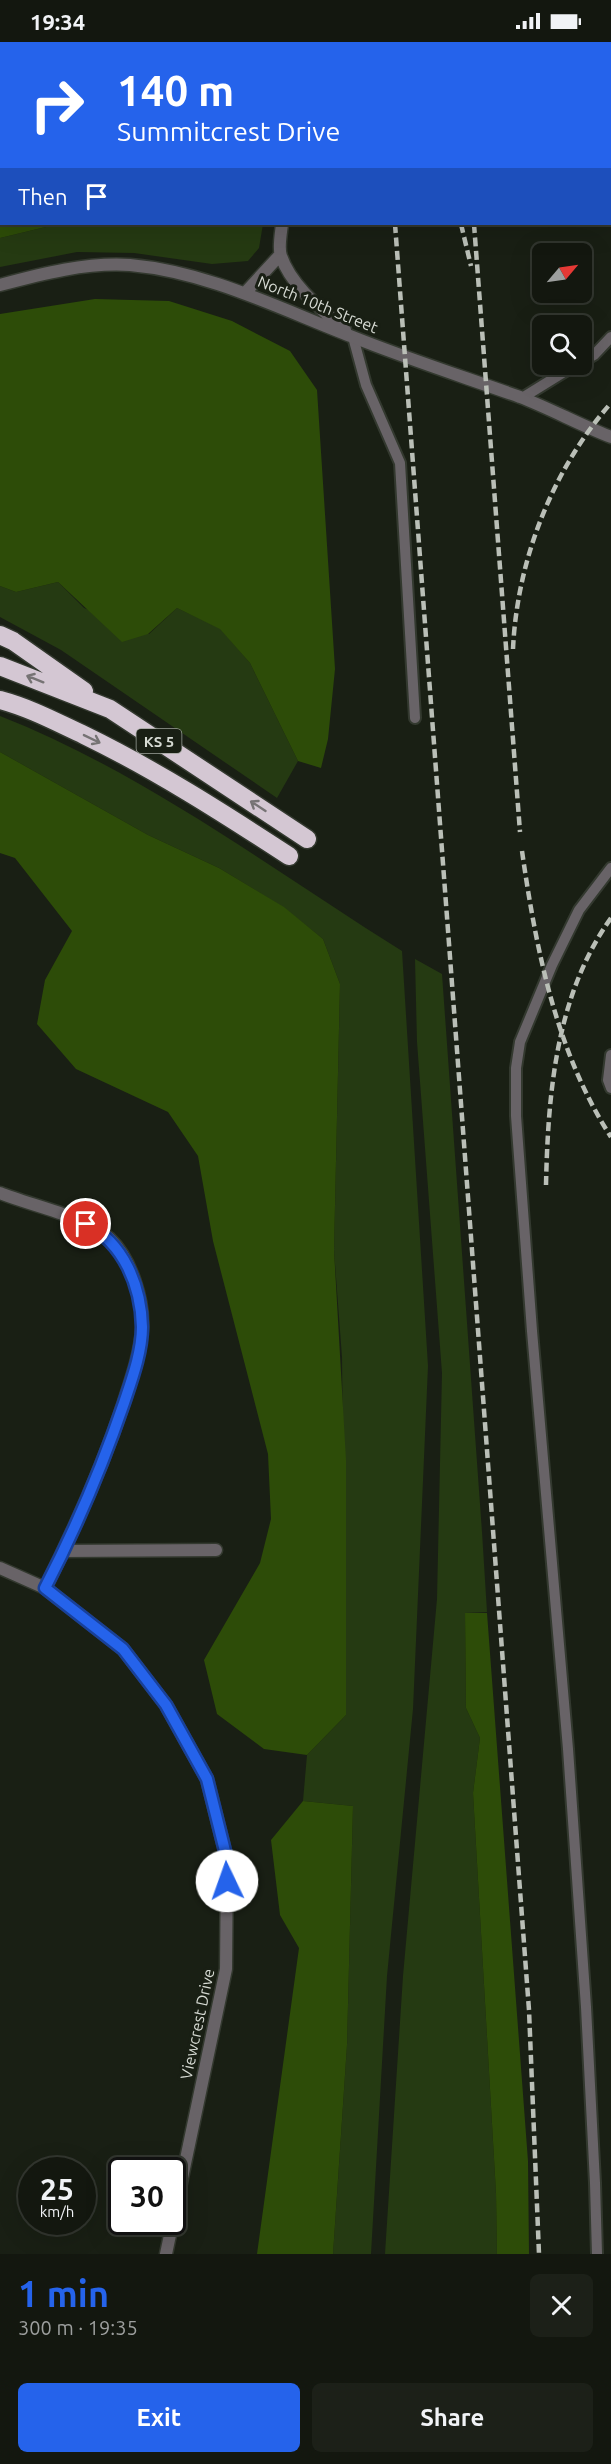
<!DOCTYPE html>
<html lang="en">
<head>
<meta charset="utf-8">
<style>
	:root { --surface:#13170f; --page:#1c2018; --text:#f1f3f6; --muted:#9d9f9e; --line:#32362f; --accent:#2563eb }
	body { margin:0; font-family:Ubuntu,sans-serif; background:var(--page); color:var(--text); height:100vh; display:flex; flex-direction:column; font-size:22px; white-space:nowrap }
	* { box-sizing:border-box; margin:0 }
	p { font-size:20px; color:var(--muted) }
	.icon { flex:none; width:33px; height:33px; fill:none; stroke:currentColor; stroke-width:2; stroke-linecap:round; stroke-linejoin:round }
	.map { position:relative; height:2212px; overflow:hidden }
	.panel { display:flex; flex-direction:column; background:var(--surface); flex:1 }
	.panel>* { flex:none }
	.banner { position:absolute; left:0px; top:0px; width:612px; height:183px; box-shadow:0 6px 24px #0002,0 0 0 2px var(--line); background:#2563eb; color:#fff; overflow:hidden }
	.needle { width:39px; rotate:61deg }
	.tools { position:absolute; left:532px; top:201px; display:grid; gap:12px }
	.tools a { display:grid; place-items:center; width:60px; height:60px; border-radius:9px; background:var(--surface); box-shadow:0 6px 24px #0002,0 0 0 2px var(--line); font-size:30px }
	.speed { position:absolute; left:18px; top:2115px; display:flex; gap:12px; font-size:30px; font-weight:700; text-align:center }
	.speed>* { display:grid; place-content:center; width:78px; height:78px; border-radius:50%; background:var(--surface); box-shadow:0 6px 24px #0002,0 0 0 2px var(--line); line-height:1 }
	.speed small { font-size:15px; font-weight:400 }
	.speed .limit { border:3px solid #111; border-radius:9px; background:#fff; color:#111 }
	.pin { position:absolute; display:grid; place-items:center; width:51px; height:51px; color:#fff; margin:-26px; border:3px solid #fff; border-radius:50%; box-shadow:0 2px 6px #0007 }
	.me { position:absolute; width:66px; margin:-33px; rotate:357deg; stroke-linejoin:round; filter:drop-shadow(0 0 4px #0008) }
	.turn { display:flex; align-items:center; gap:21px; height:126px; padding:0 18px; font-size:27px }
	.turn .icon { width:78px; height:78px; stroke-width:2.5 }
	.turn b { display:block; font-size:42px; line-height:51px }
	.then { display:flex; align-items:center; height:57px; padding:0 18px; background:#0003; gap:12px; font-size:22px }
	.round { display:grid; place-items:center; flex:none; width:63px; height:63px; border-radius:9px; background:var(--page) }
	.summary { display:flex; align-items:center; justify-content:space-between; height:102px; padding:0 18px }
	h1 { font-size:36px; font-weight:600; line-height:45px; color:var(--accent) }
	.cta { display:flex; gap:12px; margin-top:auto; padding:12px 18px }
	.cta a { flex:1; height:69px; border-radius:9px; background:var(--accent); color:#fff; font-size:24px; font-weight:600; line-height:69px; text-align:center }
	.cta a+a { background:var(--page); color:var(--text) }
	.status { display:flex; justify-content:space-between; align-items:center; height:42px; padding:0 30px; background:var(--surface); direction:ltr }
	.status svg { height:16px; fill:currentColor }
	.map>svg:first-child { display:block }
</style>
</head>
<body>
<div class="status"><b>19:34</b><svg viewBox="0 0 49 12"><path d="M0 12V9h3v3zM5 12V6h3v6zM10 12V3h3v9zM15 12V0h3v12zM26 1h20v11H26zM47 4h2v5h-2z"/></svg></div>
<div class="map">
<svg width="611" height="2212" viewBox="0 0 611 2212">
	<rect width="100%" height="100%" fill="#191f14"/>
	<path fill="#253a12" d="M 58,182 L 263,182 L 259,206 L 248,219 L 212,222 L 134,211 L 77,210 L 0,225 L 0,196 Z
		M 58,540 L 84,566 L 149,592 L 177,566 L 220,586 L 250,621 L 298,719 L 277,756 L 61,608 L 0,575 L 0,544 L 16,550 Z
		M 0,674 C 145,731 271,827 402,909 L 428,1324 L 413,1667 L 387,1934 L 371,2212 L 333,2212 L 347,2003 L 353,1764 L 303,1759 L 307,1713 L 346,1673 L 342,1315 L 334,1208 L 340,942 L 323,897 L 283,865 L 219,826 L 148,793 L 0,710 Z
		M 415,917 L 442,932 L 482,1490 L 487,1570 L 465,1571 L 466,1666 L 480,1696 L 473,1751 L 496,2151 L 497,2212 L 385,2212 L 403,1934 L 437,1557 L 442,1331 L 417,1000 Z"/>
	<path fill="#2d4c08" d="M 0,0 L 254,0 L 254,1 L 2,2 L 2,182 L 58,182 L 0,196 Z
		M 95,257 L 169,259 L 232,279 L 290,309 L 317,348 L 335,627 L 328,697 L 321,726 L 298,719 L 250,621 L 220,587 L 177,566 L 148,592 L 122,600 L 58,540 L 16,550 L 0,544 L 0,272 Z
		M 0,710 L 148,793 L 219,826 L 284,865 L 323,897 L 340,942 L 334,1208 L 346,1418 L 346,1673 L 307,1713 L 264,1707 L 217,1672 L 204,1618 L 260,1521 L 271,1477 L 268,1412 L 213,1199 L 198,1114 L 168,1070 L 76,1027 L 37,982 L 45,938 L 72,889 L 15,816 L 0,811 Z
		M 465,1571 L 487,1571 L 528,2119 L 529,2212 L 497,2212 L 496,2151 L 473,1751 L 480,1696 L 466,1666 Z
		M 303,1759 L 353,1764 L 347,2003 L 333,2212 L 257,2212 L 299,1906 L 280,1873 L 271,1798 Z"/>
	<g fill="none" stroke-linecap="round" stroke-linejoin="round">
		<defs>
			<path id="lane" d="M 353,295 L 366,343 L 400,421 L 415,676
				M 582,320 L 594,313 L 611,295
				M 522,356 L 577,322
				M 611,1013 L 608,1038 L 611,1046
				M 597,2212 L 595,2141 L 586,1965 L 568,1707 L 532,1289 L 516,1074 L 516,1026 L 520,1000 L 552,923 L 579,868 L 611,826"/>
			<path id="street" d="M 303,0 L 304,2
				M 573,0 L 574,2
				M 610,69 L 611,70
				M 282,182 C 281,191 278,206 281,214 C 291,244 322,268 345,288
				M 0,243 C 41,232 87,220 130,223 C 209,230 280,267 353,295 C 408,317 464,335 520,355 C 551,367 580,383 611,395
				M 245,251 L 280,213
				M 0,1151 C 29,1163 88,1175 109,1196 C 131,1217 144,1258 142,1288 C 140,1313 131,1338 123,1363 C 102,1426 75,1486 45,1546
				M 63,1509 L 216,1508
				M 0,1526 L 45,1546 L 123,1607 L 166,1663 L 207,1737 L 227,1817 L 226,1927 L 166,2212"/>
			<path id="highway" d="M 0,593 L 13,599 L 84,649
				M 0,624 L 110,667 L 307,797
				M 0,658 C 30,666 56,680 84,693 C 156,728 223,771 289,814"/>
		</defs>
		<use href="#lane" stroke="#33392f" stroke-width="14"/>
		<use href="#street" stroke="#33392f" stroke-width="15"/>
		<use href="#highway" stroke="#33392f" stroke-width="21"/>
		<use href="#lane" stroke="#686367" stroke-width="10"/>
		<use href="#street" stroke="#686367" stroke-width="12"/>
		<use href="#highway" stroke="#d4c7d3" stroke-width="18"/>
		<path stroke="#babfb7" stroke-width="4.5" stroke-dasharray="9 4.5" stroke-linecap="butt" d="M 381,0 L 381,2
			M 422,0 L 422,2
			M 460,0 L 460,2
			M 395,182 L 529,1968 L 539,2212
			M 461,182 L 471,224
			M 474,182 L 520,790
			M 513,607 C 517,519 552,428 611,361
			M 522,809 C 536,907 556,1010 611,1095
			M 546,1143 C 548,1051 556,953 611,876"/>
	</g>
	<defs><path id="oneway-shaft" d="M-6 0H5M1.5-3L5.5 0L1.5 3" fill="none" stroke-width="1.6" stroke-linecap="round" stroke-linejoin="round" transform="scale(1.5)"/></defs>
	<g stroke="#767374">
		<use href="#oneway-shaft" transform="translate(35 637) rotate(-158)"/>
		<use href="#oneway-shaft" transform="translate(92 697) rotate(26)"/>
		<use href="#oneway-shaft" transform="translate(258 764) rotate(-147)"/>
	</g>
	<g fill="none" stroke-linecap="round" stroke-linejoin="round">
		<defs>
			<path id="route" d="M 86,1182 C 124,1201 141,1244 142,1285 C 142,1310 132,1337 124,1361 C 102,1425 76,1486 45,1546 L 123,1607 L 166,1663 L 207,1737 L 227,1817 L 227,1839"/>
		</defs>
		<use href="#route" stroke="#184099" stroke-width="15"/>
		<use href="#route" stroke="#2563eb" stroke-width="10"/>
	</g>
	<g text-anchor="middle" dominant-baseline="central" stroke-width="6" stroke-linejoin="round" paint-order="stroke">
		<rect fill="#191f14" stroke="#9da29a" stroke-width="1.5" x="136.5" y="687" width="45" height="24" rx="4.5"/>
		<g font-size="15" font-weight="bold" fill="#d6dad3">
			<text x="159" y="699">KS 5</text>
		</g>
		<g font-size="16" fill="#d6dad3" stroke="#191f14">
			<text transform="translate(318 262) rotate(22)">North 10th Street</text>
			<text transform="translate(197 1982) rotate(-78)">Viewcrest Drive</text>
		</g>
	</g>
</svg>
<div class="tools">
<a><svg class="needle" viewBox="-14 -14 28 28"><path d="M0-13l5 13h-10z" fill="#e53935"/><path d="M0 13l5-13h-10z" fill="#9d9f9e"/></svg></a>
<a><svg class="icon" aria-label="search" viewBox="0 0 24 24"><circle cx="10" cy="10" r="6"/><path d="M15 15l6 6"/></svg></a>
</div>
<div class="speed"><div>25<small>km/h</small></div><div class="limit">30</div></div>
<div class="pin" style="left:86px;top:1182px;background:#d93025"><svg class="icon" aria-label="arrive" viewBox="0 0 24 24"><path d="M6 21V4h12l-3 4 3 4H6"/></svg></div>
<svg class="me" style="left:227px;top:1839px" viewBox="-20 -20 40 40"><circle r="19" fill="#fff"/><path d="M0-13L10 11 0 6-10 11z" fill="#2563eb"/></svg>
<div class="banner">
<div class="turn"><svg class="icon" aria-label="right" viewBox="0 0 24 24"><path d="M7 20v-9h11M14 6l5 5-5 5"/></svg><div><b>140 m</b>Summitcrest Drive</div></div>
<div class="then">Then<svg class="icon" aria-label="arrive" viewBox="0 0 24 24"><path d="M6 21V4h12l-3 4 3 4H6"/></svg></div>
</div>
</div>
<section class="panel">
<div class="summary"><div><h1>1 min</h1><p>300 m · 19:35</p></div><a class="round"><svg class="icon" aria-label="close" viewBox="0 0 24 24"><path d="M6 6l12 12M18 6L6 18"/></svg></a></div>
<div class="cta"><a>Exit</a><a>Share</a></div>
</section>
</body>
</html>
